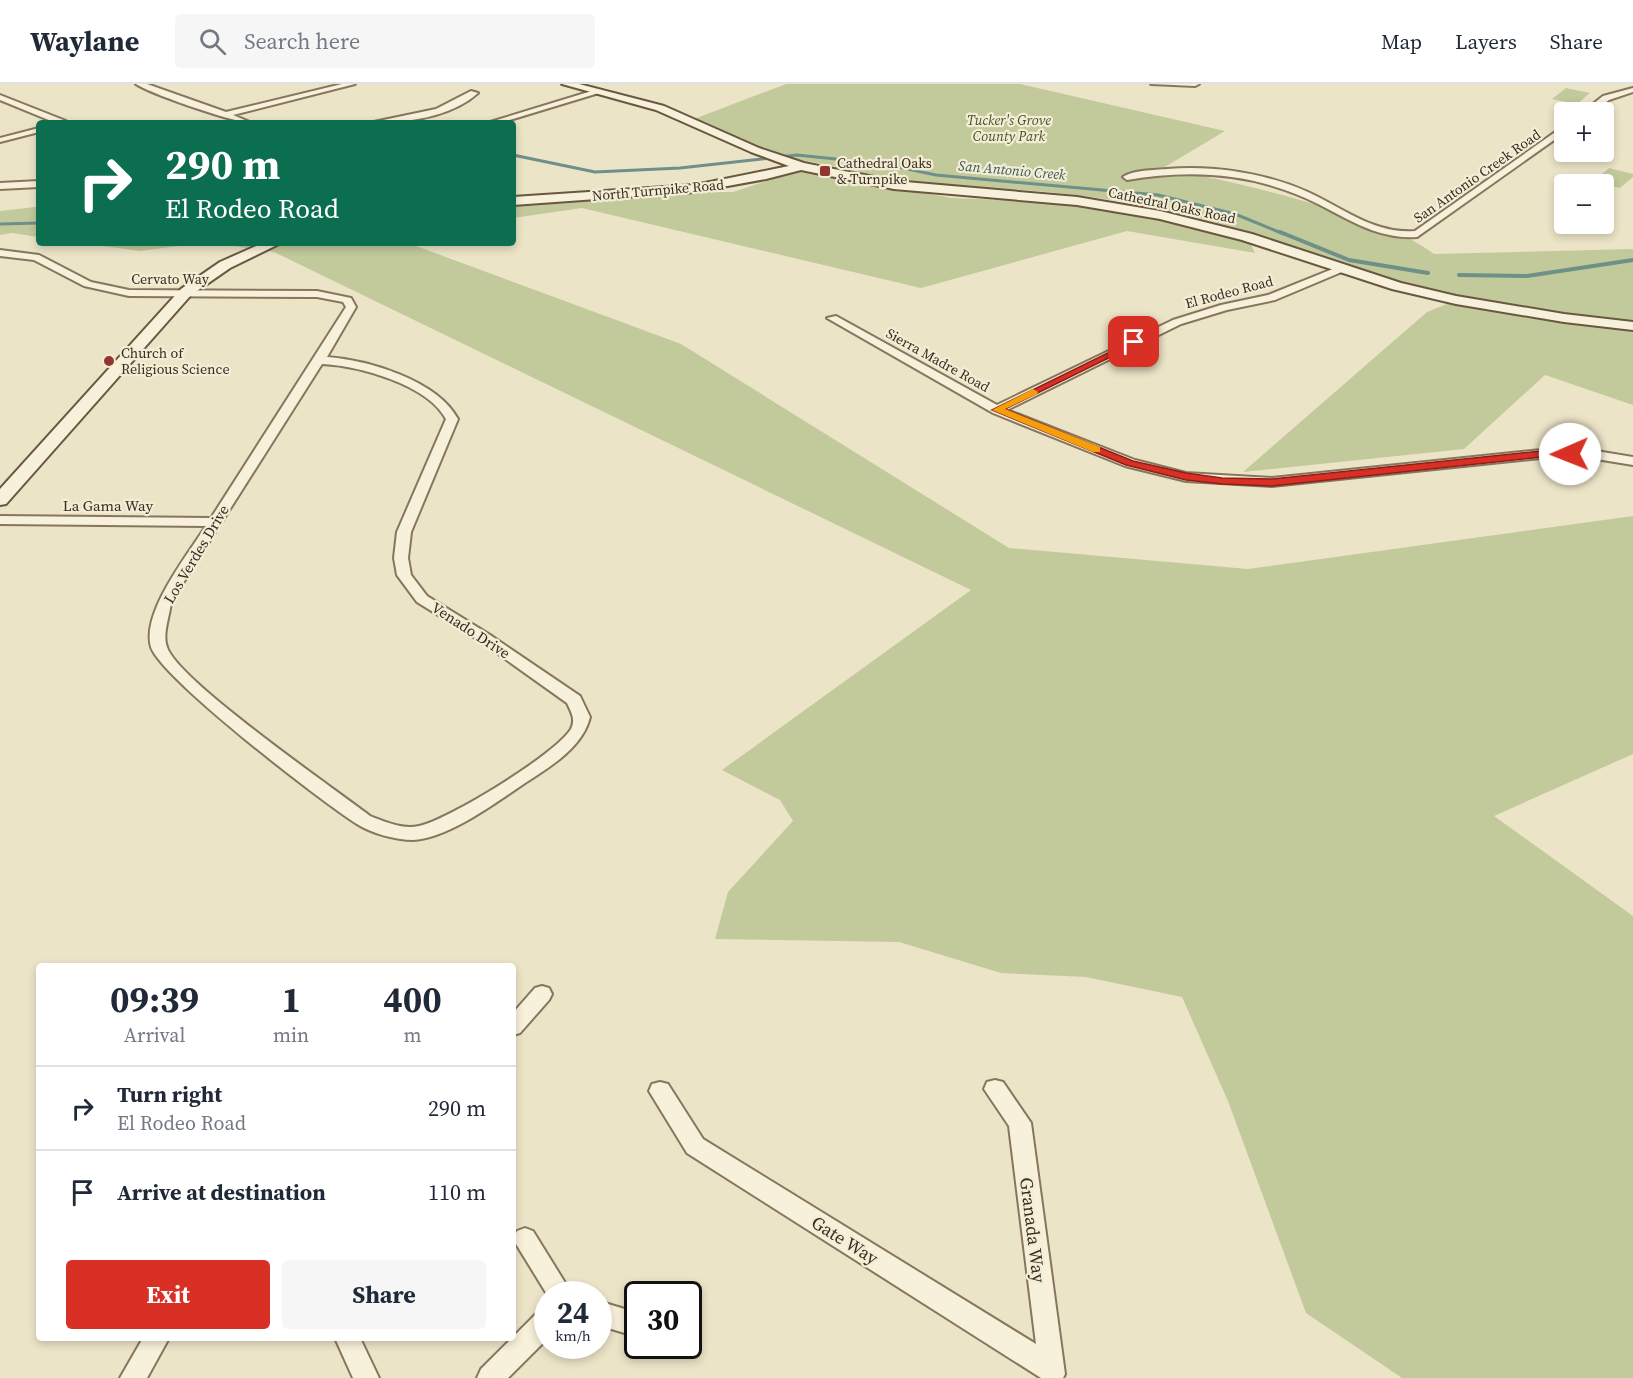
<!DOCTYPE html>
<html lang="en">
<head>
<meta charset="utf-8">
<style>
	:root { --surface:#fff; --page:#f6f6f7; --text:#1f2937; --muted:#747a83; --line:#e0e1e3; --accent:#d93025 }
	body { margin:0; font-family:"Source Serif 4",serif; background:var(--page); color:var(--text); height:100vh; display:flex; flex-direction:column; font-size:22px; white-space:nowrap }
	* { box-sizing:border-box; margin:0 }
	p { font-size:20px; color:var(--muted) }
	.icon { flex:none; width:33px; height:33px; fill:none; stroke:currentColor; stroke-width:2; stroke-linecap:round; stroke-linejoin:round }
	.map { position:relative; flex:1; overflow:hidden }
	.panel { position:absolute; left:36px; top:879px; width:480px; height:378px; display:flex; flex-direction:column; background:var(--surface); border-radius:6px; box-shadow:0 3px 9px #0003 }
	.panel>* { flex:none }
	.guide { position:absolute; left:36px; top:36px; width:480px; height:126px; border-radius:6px; box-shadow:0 3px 9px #0003; background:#0b6e4f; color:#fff; overflow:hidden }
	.tools { position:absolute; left:1554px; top:18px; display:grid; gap:12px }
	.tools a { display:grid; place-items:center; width:60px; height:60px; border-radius:6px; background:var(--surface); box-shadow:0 3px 9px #0003; font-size:30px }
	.speed { position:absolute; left:534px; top:1197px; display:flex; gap:12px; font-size:30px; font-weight:700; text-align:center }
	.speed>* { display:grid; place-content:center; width:78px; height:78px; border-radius:50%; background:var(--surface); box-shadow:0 3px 9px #0003; line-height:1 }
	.speed small { font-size:15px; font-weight:400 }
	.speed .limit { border:3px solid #111; border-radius:9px; background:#fff; color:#111 }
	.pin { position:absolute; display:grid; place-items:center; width:51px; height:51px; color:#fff; margin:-26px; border-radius:12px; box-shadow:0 3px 9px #0006 }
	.me { position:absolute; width:66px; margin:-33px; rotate:269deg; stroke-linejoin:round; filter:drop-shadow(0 0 4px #0008) }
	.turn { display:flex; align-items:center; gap:21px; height:126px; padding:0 30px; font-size:27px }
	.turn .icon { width:78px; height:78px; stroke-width:2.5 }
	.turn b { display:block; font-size:42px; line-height:51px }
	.eta { display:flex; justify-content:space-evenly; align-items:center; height:102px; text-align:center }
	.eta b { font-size:36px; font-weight:700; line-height:42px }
	.action { display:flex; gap:12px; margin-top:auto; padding:12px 30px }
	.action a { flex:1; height:69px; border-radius:6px; background:var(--accent); color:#fff; font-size:24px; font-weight:700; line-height:69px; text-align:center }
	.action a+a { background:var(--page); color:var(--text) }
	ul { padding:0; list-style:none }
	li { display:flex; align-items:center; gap:18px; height:84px; padding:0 30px; border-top:2px solid var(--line) }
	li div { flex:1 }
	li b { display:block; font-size:22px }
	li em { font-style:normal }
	header { display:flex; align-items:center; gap:36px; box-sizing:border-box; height:84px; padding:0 30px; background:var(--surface); border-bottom:2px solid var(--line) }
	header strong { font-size:28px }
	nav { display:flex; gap:33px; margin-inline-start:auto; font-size:21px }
	.search { width:420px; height:54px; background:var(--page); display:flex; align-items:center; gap:15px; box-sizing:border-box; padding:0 21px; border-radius:6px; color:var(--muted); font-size:22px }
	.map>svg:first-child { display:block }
</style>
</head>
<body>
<header>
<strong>Waylane</strong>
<div class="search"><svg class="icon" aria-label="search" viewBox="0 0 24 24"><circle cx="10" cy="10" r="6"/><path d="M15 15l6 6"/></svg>Search here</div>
<nav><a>Map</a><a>Layers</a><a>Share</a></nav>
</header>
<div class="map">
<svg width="1633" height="1294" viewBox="0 0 1633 1294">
	<rect width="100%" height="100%" fill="#ece4c7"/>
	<path fill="#c2ca9b" d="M 786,0 L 1020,0 L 1225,47 L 1163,84 C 1226,96 1285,110 1346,130 C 1380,142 1404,148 1434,170 L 1633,165 L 1633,321 L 1545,291 L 1464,365 L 1243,388 L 1427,228 L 1452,218 C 1365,188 1278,154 1188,131 C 1130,117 1068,109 1008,105 C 972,102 883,104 856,86 L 779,72 L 694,35 Z
		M 1566,4 L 1590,9 L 1577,20 L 1552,15 Z
		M 1609,84 L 1633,90 L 1633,93 L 1620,104 L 1593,98 Z
		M 794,88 L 815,89 L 952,114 L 1086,119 L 1247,153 L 1255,169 L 1127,147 L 921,204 L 582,124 L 513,134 L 513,122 L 638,108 L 733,108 Z
		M 35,123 L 39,124 L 39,153 L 11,149 L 0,151 L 0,127 Z
		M 81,159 L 201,159 L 140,167 Z
		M 214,159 L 408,159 L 681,260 L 1009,464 L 1248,485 L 1633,432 L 1633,670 L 1494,732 L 1633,832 L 1633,1294 L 1402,1294 L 1306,1229 L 1228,1017 L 1182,913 L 1086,893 L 1001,889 L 899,858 L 715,855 L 728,808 L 793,737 L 780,716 L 722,686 L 971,506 L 274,168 Z"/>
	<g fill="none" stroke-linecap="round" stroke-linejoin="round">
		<path stroke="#6f8f89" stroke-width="3" d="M 513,71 L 595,88 L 680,84 L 797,71 L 884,80 L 936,91 L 1158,111 L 1235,130 L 1284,150
			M 0,140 L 39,139"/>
		<path stroke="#6f8f89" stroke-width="4" d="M 1280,148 L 1349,176 L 1428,189
			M 1459,191 L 1527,192 L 1633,176"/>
		<defs>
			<path id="minor" d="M 136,0 L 147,0 L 226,28 L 342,0 L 355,0 L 233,31 L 252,39 C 235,39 151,10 136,0 Z
				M 1151,0 L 1199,0 L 1195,2 Z
				M 1633,4 L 1633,8 L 1609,16 L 1591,28 L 1583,28 L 1603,12 Z
				M 595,6 L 602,8 L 500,39 L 487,39 Z
				M 471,7 L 478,9 C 450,34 405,39 369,39 L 436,25 Z
				M 0,11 L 66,37 L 67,39 L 56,39 L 0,16 Z
				M 39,44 L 39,48 L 0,58 L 0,54 Z
				M 1561,44 L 1564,44 L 1564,49 L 1417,153 C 1370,156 1339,127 1298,111 C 1243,88 1185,86 1127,96 L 1123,93 C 1133,86 1154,86 1167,85 C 1214,81 1265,89 1308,108 C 1343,124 1374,150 1415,147 Z
				M 39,97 L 39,103 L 0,105 L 0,99 Z
				M 0,166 L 39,171 L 91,198 L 129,206 L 317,207 L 351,214 L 356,223 L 327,273 C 368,276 437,296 458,335 L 411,448 L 408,474 L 411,491 L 427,512 L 490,551 L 580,612 L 590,633 C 583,663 550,683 525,699 C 497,718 447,755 413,756 C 395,756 371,749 357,740 C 322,718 161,594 151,563 C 141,529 188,470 206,442 L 0,440 L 0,432 L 211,434 L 346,223 L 343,218 L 317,213 L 129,212 L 84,202 L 34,176 L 0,172 ZM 322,280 C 359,282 427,300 446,335 L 397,448 L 394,474 L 397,491 L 417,518 L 480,557 L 567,619 C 571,628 576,635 571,645 C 556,670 448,736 419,742 C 403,746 386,738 370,732 C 335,705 177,596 167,563 C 162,550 170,531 171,518 Z
				M 1340,182 L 1345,185 L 1344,187 L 1275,216 L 1227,226 L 1181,240 L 1007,326 L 1135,376 L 1186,389 L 1272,394 L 1551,365 L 1590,366 L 1633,373 L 1633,381 L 1590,374 L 1551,373 L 1272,402 L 1186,397 L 1125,382 L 993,329 L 827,234 L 836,232 L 997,321 L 1173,236 L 1221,221 L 1268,211 Z
				M 542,902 L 549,904 L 552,910 L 549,916 L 520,949 L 513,951 L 513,929 L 535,904 Z
				M 995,996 L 1003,998 L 1031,1039 L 1065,1290 L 1063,1294 L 1041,1294 L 687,1069 L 649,1007 L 652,1000 L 660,998 L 668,1000 L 703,1055 L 1036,1260 L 1009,1042 L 984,1005 L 987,998 Z
				M 525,1144 L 533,1147 L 572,1210 L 548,1212 L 513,1155 L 517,1147 Z
				M 598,1217 L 638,1229 L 638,1253 L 598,1241 Z
				M 548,1224 L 548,1254 L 508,1294 L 477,1294 L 481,1285 L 539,1227 Z
				M 143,1254 L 169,1254 L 147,1294 L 120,1294 Z
				M 335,1254 L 360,1254 L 379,1294 L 353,1294 Z"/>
			<path id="secondary" d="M 562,0 L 579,0 L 664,22 L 759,64 L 804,79 L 894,97 L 1077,113 L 1160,127 L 1252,150 L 1401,199 L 1456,212 L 1564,230 L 1633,238 L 1633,246 L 1564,238 L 1456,220 L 1392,205 L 1242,156 L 1160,135 L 1077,121 L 894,105 L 801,86 L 766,95 L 695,108 L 513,121 L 513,113 L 695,101 L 789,82 L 751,68 L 656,26 Z
				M 263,159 L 281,159 L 230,184 L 191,211 L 6,420 L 0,421 L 0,405 L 181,205 L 220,178 Z"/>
		</defs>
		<use href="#minor" stroke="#87765d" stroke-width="4"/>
		<use href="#secondary" stroke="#695740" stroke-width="4"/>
		<use href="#minor" fill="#f7f0da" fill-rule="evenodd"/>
		<use href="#secondary" fill="#f7f0da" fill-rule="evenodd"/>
	</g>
	<path fill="#d93025" stroke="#8d1f18" stroke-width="1.5" d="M 1134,256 L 1138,258 L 1137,260 L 1005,325 L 1133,377 L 1186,389 L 1222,394 L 1272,395 L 1551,366 L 1570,366 L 1576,370 L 1570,373 L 1551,372 L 1272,402 L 1222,400 L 1186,396 L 1126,381 L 992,326 Z"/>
	<path fill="#f59e0b" d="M 1033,305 L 1038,308 L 1037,310 L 1005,325 L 1100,363 L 1100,368 L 1093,368 L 992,326 Z"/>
	<g fill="#933630" stroke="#f4edd6" stroke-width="2">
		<rect x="819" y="81" width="12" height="12" rx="3"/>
		<circle cx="109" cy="277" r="6"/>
	</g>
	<g text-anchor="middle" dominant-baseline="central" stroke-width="4.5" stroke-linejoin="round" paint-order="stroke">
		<g font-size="14" font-style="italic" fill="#465428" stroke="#f4edd6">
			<text x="1009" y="36">Tucker's Grove<tspan x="1009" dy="16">County Park</tspan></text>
		</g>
		<g font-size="14" fill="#382d20" stroke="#f4edd6" text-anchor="start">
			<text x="837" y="79">Cathedral Oaks<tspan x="837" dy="16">&amp; Turnpike</tspan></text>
			<text x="121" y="269">Church of<tspan x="121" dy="16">Religious Science</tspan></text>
		</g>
		<g font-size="14" font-style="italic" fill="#305757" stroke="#f4edd6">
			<text transform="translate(1012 86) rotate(5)">San Antonio Creek</text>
		</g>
		<g font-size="14" fill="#382d20" stroke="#f4edd6">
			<text transform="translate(1477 92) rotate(-35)">San Antonio Creek Road</text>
			<text transform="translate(658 106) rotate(-5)">North Turnpike Road</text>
			<text transform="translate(1172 121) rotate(12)">Cathedral Oaks Road</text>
			<text x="170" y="195">Cervato Way</text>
			<text transform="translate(1229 208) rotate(-15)">El Rodeo Road</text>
			<text transform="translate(938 276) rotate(29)">Sierra Madre Road</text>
		</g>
		<g font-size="15" fill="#382d20" stroke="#f4edd6">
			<text x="108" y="421">La Gama Way</text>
			<text transform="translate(196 470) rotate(-59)">Los Verdes Drive</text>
			<text transform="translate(471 546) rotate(33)">Venado Drive</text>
		</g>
		<g font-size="18" fill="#382d20" stroke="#f4edd6">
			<text transform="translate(1033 1146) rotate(83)">Granada Way</text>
			<text transform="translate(845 1156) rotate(32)">Gate Way</text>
		</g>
	</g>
</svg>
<div class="tools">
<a>+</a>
<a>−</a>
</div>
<div class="speed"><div>24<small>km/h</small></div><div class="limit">30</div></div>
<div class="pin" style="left:1134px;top:258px;background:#d93025"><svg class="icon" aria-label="arrive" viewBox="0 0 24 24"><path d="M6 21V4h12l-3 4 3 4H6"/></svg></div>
<svg class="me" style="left:1570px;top:370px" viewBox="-20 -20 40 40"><circle r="19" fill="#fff"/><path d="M0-13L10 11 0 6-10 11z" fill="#d93025"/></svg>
<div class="guide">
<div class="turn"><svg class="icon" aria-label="right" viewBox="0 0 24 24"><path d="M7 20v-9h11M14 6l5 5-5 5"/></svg><div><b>290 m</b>El Rodeo Road</div></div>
</div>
<section class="panel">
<div class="eta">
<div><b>09:39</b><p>Arrival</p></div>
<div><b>1</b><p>min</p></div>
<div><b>400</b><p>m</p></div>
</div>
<ul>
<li><svg class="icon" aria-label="right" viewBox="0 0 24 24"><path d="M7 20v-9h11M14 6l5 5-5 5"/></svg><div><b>Turn right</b><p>El Rodeo Road</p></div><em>290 m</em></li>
<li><svg class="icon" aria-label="arrive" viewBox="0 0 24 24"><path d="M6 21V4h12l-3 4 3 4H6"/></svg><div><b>Arrive at destination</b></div><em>110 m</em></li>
</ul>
<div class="action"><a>Exit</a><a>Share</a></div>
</section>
</div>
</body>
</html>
